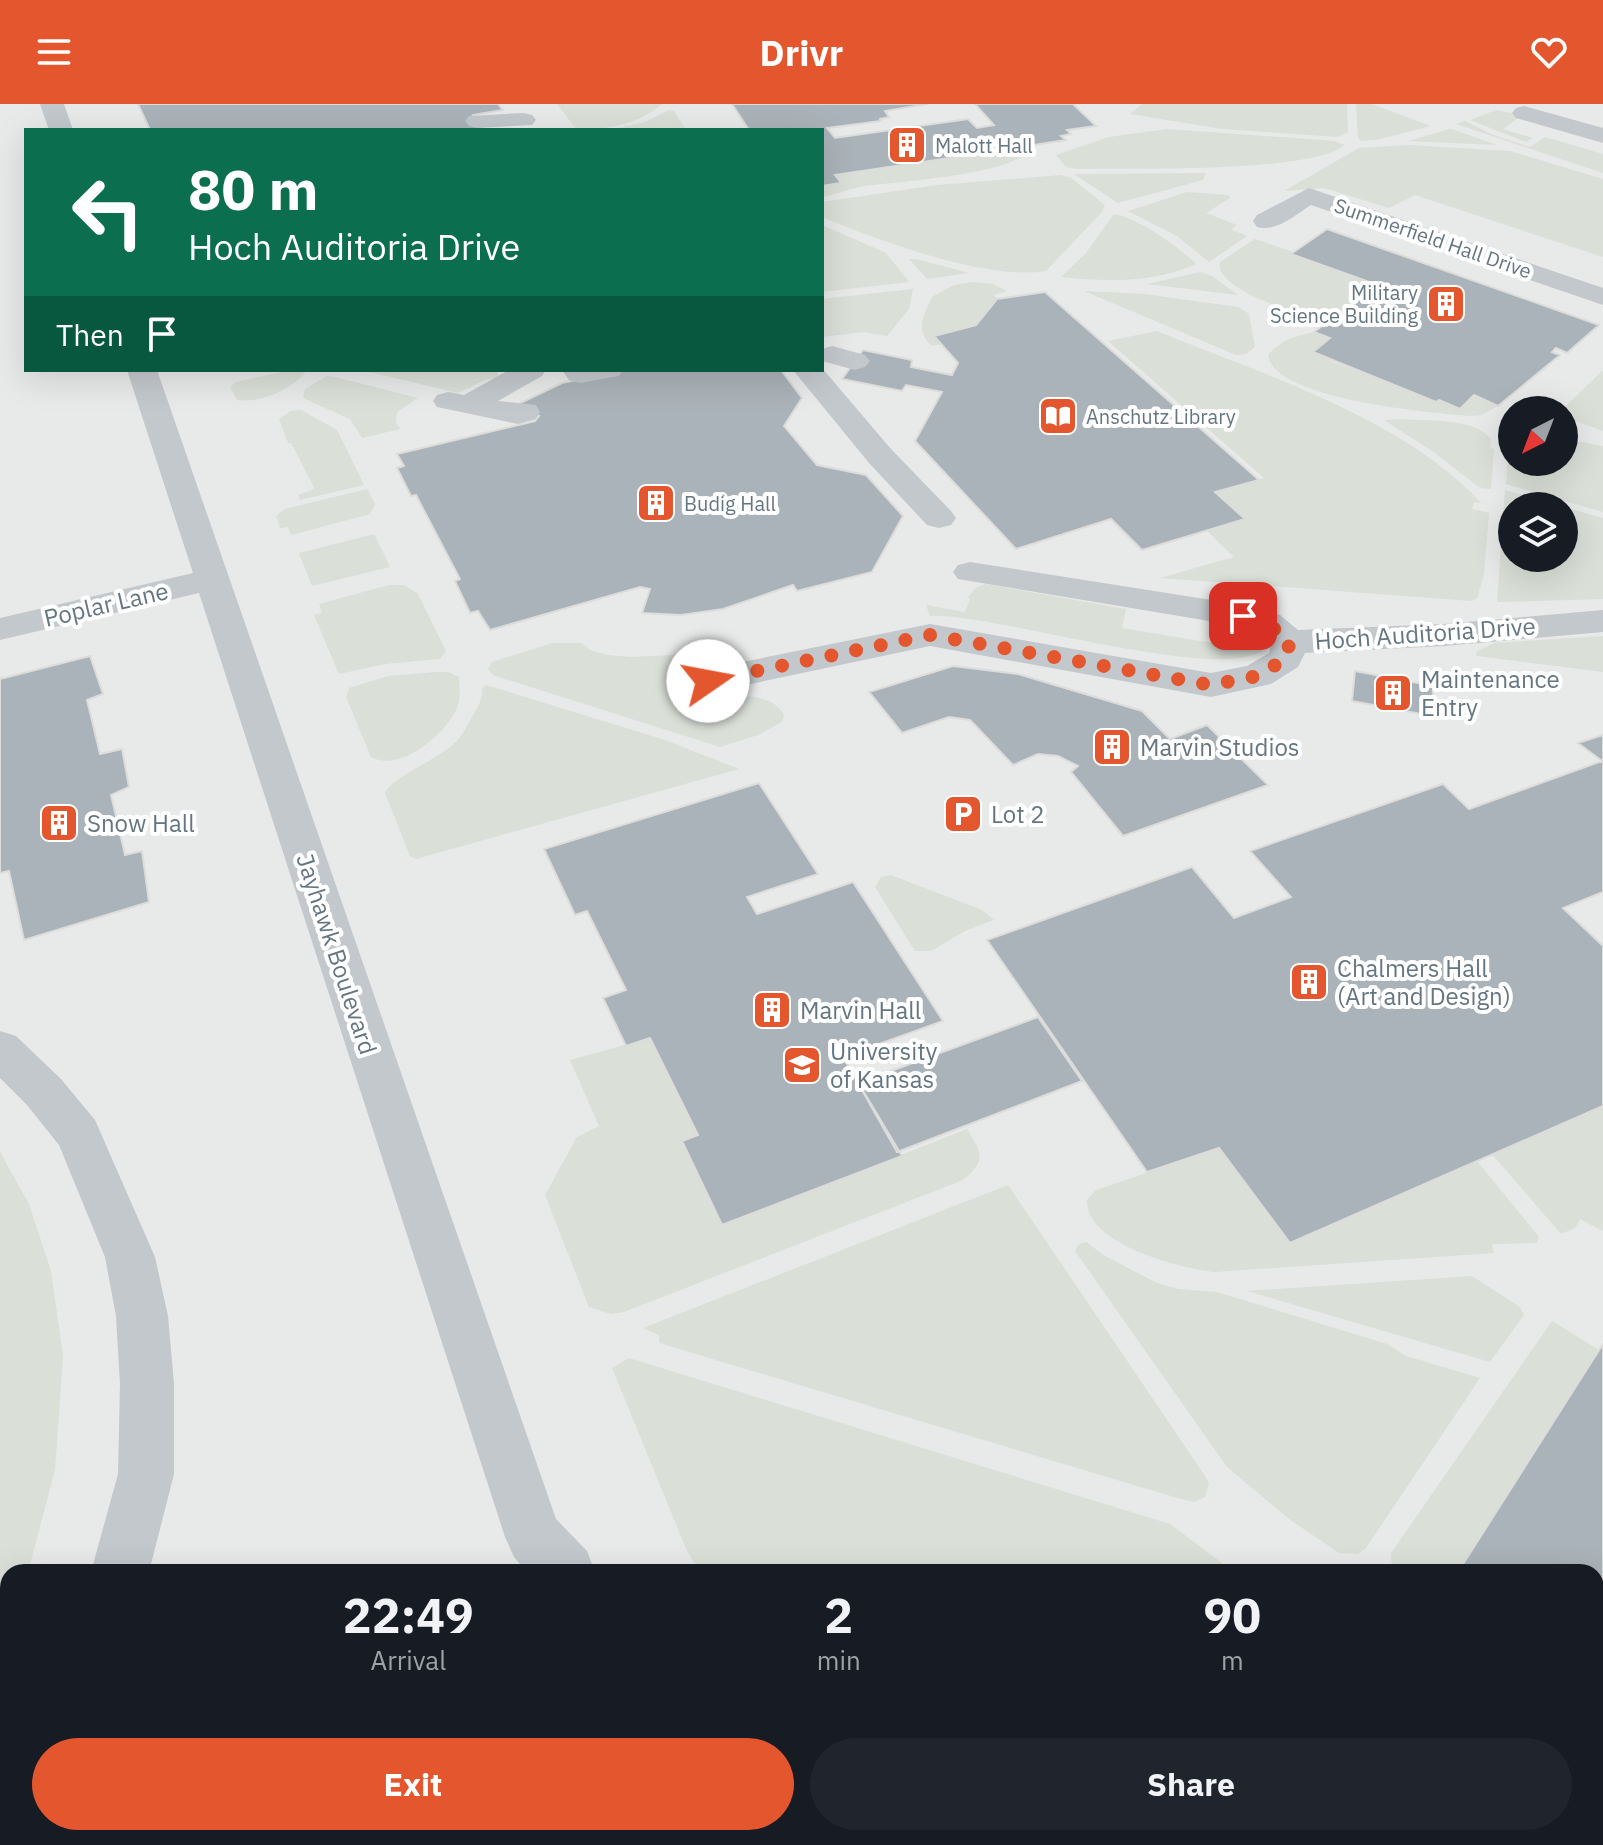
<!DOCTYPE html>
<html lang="en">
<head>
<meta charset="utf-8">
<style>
	:root { --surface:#171b24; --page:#20242c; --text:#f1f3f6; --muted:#9ea1a6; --accent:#e4572e }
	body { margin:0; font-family:"IBM Plex Sans",sans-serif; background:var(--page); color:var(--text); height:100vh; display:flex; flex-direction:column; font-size:30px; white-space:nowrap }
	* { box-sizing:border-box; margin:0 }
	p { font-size:26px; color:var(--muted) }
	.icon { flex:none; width:44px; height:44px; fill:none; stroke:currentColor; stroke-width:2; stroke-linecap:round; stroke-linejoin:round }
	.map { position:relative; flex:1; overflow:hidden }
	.details { position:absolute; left:0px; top:1460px; width:1604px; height:282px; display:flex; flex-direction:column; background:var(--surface); border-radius:24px 24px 0 0; box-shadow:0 8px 32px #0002 }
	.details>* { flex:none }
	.top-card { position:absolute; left:24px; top:24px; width:800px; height:244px; border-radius:0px; box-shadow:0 8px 32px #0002; background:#0b6e4f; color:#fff; overflow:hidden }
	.needle { width:52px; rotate:222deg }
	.controls { position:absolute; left:1498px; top:292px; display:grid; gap:16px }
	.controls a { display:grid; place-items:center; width:80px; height:80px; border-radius:50%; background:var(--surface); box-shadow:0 8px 32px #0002; font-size:40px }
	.pin { position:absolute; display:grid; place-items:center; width:68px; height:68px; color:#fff; margin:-34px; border-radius:16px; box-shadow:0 4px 12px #0006 }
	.me { position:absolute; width:88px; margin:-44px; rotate:78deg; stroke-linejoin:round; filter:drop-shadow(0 0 6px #0008) }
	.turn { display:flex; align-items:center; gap:28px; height:168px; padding:0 32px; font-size:36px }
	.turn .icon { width:104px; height:104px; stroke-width:2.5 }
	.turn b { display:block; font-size:56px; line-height:68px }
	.then { display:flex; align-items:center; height:76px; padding:0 32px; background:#0003; gap:16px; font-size:30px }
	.eta { display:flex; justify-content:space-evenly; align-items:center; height:136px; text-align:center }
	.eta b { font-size:48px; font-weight:700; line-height:56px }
	.cta { display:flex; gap:16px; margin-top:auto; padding:16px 32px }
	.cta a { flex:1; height:92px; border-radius:48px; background:var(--accent); color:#fff; font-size:32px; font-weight:700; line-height:92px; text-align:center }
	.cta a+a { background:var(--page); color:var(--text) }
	header { display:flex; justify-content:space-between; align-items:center; height:104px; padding:0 32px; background:var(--accent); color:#fff; font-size:36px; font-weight:700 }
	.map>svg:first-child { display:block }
</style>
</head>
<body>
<header><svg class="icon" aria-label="menu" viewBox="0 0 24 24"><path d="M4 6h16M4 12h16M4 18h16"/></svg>Drivr<svg class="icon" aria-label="heart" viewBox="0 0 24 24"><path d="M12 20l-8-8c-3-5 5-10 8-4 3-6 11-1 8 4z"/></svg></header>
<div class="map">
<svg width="1603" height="1741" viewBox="0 0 1603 1741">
	<rect width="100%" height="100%" fill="#fafaf8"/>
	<path fill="#e8e9e9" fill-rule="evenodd" d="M 0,0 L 1603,0 L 1603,1741 L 0,1741 ZM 26,26 L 822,26 L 822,266 L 26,266 ZM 1512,306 L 1564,306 L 1564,358 L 1512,358 ZM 1512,402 L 1564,402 L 1564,454 L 1512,454 ZM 8,1468 L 1596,1468 L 1596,1734 L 8,1734 Z"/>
	<path fill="#dadfd7" d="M 557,0 L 662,0 C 640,20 605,26 577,26 Z
		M 1142,0 L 1347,0 L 1348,28 L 1338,33 L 1222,25 L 1130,10 Z
		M 1356,0 L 1371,0 L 1431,22 L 1376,36 L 1361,37 L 1358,34 Z
		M 669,6 L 674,7 L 686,26 L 611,26 L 645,18 Z
		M 1496,6 L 1522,11 L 1503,25 L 1533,34 L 1526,38 L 1470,16 Z
		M 1465,17 L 1491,30 L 1530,43 L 1545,33 L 1603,50 L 1603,69 L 1456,20 Z
		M 1167,25 L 1335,37 L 1344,41 C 1315,69 1124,64 1076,65 L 1066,63 L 1056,51 L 1109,33 Z
		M 1449,25 L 1452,25 L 1497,41 L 1409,37 Z
		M 1007,36 L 1015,44 L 1024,43 L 1027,47 C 1014,70 894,78 864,82 C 849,85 837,90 822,93 L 822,82 L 841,79 L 835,71 L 996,47 L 989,39 Z
		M 1409,41 L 1510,47 L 1603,75 L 1603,153 L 1415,91 L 1389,104 L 1324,84 L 1284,87 L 1359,44 Z
		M 1206,69 L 1203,76 L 1118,99 L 1074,70 Z
		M 1061,71 L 1071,74 L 1105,101 L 1102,108 L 1046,167 C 986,177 878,136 822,113 L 822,98 L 937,81 Z
		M 1187,88 L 1228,91 L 1230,94 L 1206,109 L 1237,121 L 1231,126 L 1247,132 L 1209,158 L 1177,132 L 1128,107 Z
		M 1114,110 C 1137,113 1180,144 1196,160 C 1154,179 1106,178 1061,173 L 1086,149 Z
		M 822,121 L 886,149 L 909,178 L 822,188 Z
		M 1255,135 L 1293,148 L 1292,150 L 1378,181 L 1325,219 C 1303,211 1213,186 1220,158 Z
		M 909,155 L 916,155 L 969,169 L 927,175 Z
		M 1200,168 L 1212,172 L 1238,191 L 1147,180 Z
		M 973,178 L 993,180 L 1007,187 L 994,191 L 997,195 L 976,221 L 935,232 L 941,240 L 932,242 C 914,227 924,210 932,193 L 954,181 Z
		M 913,185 L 909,205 L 887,232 L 863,228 L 822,233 L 822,195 Z
		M 1084,187 L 1144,190 L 1238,203 L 1249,210 L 1255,243 L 1246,250 L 1236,251 Z
		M 1157,227 C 1261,270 1404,314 1481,399 L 1474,398 L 1472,405 L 1489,409 L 1484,471 L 1477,494 L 1472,497 L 1160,474 L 1234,453 L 1207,427 L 1244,415 L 1215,388 L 1264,374 L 1108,237 Z
		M 1314,228 L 1330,234 L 1330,257 L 1460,305 L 1474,291 L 1498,302 L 1481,311 L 1470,312 C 1433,309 1274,296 1268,251 C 1280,236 1297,232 1314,228 Z
		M 290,266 L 303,266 L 305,269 C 290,286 261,299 237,296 L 230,283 L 236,278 Z
		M 361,266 L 496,266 L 499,273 L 485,276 L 458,289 Z
		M 1603,266 L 1603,327 L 1567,314 L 1562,306 Z
		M 327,272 L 335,273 L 418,294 L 397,308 L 396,319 L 400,325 L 362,334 L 350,315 L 303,294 L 305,285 Z
		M 301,306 L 337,326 L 364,381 L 300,396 L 298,391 L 315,385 L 291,339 L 288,339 L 279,315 L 291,307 Z
		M 1402,315 C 1430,318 1473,313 1491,335 L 1490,344 L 1494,345 L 1491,385 L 1480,384 L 1435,349 L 1384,316 Z
		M 1564,335 L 1603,342 L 1603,408 L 1506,380 L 1508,348 L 1512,349 L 1512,358 L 1564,358 Z
		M 367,385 L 375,400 L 370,410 L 291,431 L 288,423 L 280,424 L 276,412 L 285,405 Z
		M 1505,386 L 1559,402 L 1512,402 L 1512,454 L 1564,454 L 1564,403 L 1603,414 L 1603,495 L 1497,498 Z
		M 374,430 L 390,463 L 312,482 L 299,449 Z
		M 985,480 L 1126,505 L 1122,524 L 1218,540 L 1235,522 L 1248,518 L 1266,536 L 1266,543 C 1232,584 991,508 930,512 L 926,501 L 965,508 L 970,495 L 968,493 L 976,484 Z
		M 389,481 L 404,481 L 418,490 L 446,547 L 440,555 L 385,560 L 339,570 L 314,511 L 322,509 L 319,500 Z
		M 1603,532 L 1603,568 L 1477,552 L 1476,548 L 1494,539 Z
		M 552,539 L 582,539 L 590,546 L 607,551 L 632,553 L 712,549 L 715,558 L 677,561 L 676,596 C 706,596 768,580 784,611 L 782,618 L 758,631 L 720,643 L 493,571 L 488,565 L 492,558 Z
		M 437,568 L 448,568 L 459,573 C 460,585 461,599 454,610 C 440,634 399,668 371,653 L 346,593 L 349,584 L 388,572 Z
		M 486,581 L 665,636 L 739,665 L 416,755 L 410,752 L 385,689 C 389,676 436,655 450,643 C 461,635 466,624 472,613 C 478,602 483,596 482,584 Z
		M 891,771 L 982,806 L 994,816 L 965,827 L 931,847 L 915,847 L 875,783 L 881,773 Z
		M 650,934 L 698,1031 L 682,1037 L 722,1121 L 967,1025 C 981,1048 988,1056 963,1076 L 624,1208 L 611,1210 L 589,1203 L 545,1091 L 577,1033 L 599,1022 L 570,956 Z
		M 1603,999 L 1603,1127 L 1580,1115 L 1575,1124 L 1561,1130 L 1492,1050 Z
		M 1219,1044 L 1291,1139 L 1477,1057 L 1539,1133 L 1537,1139 L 1492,1140 L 1494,1149 L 1215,1168 C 1181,1165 1085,1140 1087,1096 L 1096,1086 Z
		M 0,1048 L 29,1100 L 51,1167 L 63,1252 L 55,1366 L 28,1468 L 8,1468 L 8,1535 L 0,1554 Z
		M 1008,1081 L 1203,1369 L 1209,1379 L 1205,1393 L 1194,1398 L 1174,1393 L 669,1242 L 659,1238 L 659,1231 L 643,1224 Z
		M 1086,1138 L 1105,1152 L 1157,1179 L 1178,1185 L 1217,1188 L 1387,1240 L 1406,1252 L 1480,1274 L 1366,1444 L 1358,1450 L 1339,1449 L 1289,1415 L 1227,1363 L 1075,1147 L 1079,1140 Z
		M 1472,1172 L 1520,1203 L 1524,1211 L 1490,1258 L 1247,1187 Z
		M 1552,1217 L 1599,1246 L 1458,1468 L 1398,1468 L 1392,1464 L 1391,1449 Z
		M 629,1254 L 1170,1420 L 1234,1468 L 700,1468 L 687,1447 L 612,1264 Z
		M 1354,1734 L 1472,1734 L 1475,1736 L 1472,1741 L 1362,1741 Z"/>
	<path fill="#aab3b9" stroke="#dcdcda" stroke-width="2" d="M 138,0 L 498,0 L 503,6 L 473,11 L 484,26 L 150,26 Z
		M 732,0 L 928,0 L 885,7 L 889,13 L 880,15 L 881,17 L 827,24 L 835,34 L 968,15 L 977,24 L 994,21 L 975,0 L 1073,0 L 1096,22 L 1067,26 L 1071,30 L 1061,32 L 1066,36 L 1015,44 L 1007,36 L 989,39 L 997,47 L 835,71 L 841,79 L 822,82 L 822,26 L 749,26 Z
		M 1327,125 L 1599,221 L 1567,249 L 1556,244 L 1552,248 L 1560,251 L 1498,302 L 1474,291 L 1460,305 L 1439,296 L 1436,298 L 1313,248 L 1330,234 L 1314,228 L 1378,181 L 1291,150 Z
		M 1045,188 L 1259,376 L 1215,388 L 1245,415 L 1142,446 L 1111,415 L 1016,445 L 915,337 L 942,288 L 906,281 L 902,287 L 842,275 L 863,246 L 912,256 L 911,263 L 952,271 L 958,259 L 934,232 L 976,221 L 997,195 Z
		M 621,266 L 781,266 L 802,294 L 784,322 L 817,361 L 866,371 L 903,412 L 872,468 L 797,487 L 793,481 L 723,505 L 681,511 L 642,509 L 650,485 L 640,483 L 490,526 L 478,507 L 470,509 L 455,477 L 460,475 L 452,460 L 416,391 L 411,392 L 397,364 L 404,362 L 397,350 L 535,317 L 539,312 L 512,303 L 562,279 Z
		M 90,552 L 103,590 L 87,596 L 100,650 L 122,645 L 129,683 L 111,691 L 125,751 L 142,747 L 149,798 L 24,836 L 9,767 L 0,769 L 0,575 Z
		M 953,562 L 1018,570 L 1142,607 L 1170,635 L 1207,621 L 1268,681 L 1123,732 L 1071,668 L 1078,662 L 1058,652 L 1038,650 L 1013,661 L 970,616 L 949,613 L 902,629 L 869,588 Z
		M 1355,567 L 1433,582 L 1432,612 L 1352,597 Z
		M 1603,631 L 1603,788 L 1563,804 L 1603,842 L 1603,1002 L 1290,1139 L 1219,1044 L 1147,1068 L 987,836 L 1192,763 L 1234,814 L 1291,793 L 1250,747 L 1443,680 L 1469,705 L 1602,657 L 1578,639 Z
		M 759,679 L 818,770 L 747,793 L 757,810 L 853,778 L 943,917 L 843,953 L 902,1052 L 722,1121 L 682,1037 L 698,1031 L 650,934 L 626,942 L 603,894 L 626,886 L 587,807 L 575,811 L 544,745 Z
		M 1038,913 L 1082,977 L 897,1048 L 858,979 Z
		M 1603,1240 L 1603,1741 L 1472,1741 L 1475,1736 L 1472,1734 L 1596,1734 L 1596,1468 L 1458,1468 Z"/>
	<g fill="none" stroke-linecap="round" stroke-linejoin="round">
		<path fill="#c3c8cc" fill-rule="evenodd" d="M 40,0 L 64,0 L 73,26 L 49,26 Z
			M 1524,2 L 1603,24 L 1603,39 L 1516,14 L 1512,9 L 1516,4 Z
			M 524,9 L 532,11 L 536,16 L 532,21 L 477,24 L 469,22 L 465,17 L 469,12 Z
			M 1309,84 L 1603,184 L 1603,201 L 1311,101 C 1295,111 1277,128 1257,123 L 1253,117 L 1257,111 Z
			M 832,242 L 865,251 L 870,257 L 865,263 L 855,266 L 822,257 L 822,245 Z
			M 822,264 L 891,345 L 951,407 L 956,414 L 951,421 L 939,424 L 927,421 L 869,359 L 793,266 Z
			M 127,266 L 157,266 L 556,1415 L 587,1447 L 595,1468 L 527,1468 L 514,1453 L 505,1433 L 199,489 L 0,536 L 0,514 L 193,469 Z
			M 509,266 L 546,266 L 542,272 L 498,297 L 536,301 L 540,308 L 536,315 L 518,320 L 437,303 L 433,297 L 437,291 L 448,288 L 464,291 Z
			M 562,266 L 623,266 L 619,272 L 580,279 L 569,276 Z
			M 970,458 L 1243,501 L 1280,511 L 1298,526 L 1444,520 L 1603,506 L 1603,528 L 1444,542 L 1305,549 L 1298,563 L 1271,580 L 1211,593 L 930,542 L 708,589 L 695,585 L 689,577 L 695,569 L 708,565 L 930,520 L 1211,569 L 1247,562 L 1269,549 L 1271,541 L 1254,527 L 1239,522 L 958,475 L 953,468 L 958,461 Z
			M 0,927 L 16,932 L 61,975 L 95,1016 L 155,1153 L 168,1212 L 174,1280 L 174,1370 L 149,1468 L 91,1468 L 118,1370 L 120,1280 L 116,1212 L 105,1153 L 59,1041 L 27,1001 L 0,974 Z
			M 8,1709 L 8,1734 L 57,1734 L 54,1741 L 0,1741 L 0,1716 Z
			M 471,1734 L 535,1734 L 534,1741 L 470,1741 Z
			M 599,1734 L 682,1734 L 679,1741 L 596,1741 Z
			M 733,1734 L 810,1734 L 813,1741 L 736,1741 Z"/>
	</g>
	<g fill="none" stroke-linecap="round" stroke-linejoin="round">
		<path stroke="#e4572e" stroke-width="14" stroke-dasharray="0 25.2" d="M 708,577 L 930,531 L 1211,581 L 1258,572 L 1285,555 L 1290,538 L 1267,519 L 1243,512"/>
	</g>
	<defs>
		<symbol id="building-square" viewBox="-11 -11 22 22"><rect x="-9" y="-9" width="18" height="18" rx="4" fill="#e4572e" stroke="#fff"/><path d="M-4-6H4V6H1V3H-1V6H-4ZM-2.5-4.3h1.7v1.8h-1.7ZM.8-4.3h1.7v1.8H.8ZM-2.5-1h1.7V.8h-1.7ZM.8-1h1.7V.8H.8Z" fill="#fff"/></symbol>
		<symbol id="library-square" viewBox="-11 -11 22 22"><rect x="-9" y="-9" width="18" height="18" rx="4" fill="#e4572e" stroke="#fff"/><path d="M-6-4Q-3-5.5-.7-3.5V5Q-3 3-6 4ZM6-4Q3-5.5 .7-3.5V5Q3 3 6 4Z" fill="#fff"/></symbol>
		<symbol id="parking-square" viewBox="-11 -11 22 22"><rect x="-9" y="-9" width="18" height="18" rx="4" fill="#e4572e" stroke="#fff"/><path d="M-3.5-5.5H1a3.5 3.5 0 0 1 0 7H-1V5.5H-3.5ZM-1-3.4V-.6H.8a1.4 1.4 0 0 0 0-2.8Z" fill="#fff"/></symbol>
		<symbol id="university-square" viewBox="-11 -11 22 22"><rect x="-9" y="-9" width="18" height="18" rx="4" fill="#e4572e" stroke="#fff"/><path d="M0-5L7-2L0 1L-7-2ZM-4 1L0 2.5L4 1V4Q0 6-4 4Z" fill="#fff"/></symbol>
	</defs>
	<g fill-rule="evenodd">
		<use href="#building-square" x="885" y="19" width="44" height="44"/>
		<use href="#building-square" x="1424" y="178" width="44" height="44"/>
		<use href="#library-square" x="1036" y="290" width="44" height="44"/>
		<use href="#building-square" x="634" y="377" width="44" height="44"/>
		<use href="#building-square" x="1371" y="567" width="44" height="44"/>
		<use href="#building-square" x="1090" y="621" width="44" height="44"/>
		<use href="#parking-square" x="941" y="688" width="44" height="44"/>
		<use href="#building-square" x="37" y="697" width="44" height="44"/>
		<use href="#building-square" x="1287" y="856" width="44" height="44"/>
		<use href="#building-square" x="750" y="884" width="44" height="44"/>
		<use href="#university-square" x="780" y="939" width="44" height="44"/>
	</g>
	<g text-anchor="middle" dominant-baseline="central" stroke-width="8" stroke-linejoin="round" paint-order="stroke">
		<g font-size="20" fill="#657683" stroke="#fff" text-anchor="start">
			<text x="935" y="41">Malott Hall</text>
			<text x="1418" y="188" text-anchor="end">Military<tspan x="1418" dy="23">Science Building</tspan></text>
			<text x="1086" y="312">Anschutz Library</text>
			<text x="684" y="399">Budig Hall</text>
		</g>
		<g font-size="20" fill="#657683" stroke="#fff">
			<text transform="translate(1433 134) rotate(19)">Summerfield Hall Drive</text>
		</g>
		<g font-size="24" fill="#657683" stroke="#fff">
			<text transform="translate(106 500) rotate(-13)">Poplar Lane</text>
			<text transform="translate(1425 529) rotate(-4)">Hoch Auditoria Drive</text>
			<text transform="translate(337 850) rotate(72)">Jayhawk Boulevard</text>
		</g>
		<g font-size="24" fill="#657683" stroke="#fff" text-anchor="start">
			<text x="1421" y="575">Maintenance<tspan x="1421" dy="28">Entry</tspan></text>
			<text x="1140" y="643">Marvin Studios</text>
			<text x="991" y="710">Lot 2</text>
			<text x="87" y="719">Snow Hall</text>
			<text x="1337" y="864">Chalmers Hall<tspan x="1337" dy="28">(Art and Design)</tspan></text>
			<text x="800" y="906">Marvin Hall</text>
			<text x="830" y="947">University<tspan x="830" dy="28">of Kansas</tspan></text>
		</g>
	</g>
</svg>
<div class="controls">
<a><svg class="needle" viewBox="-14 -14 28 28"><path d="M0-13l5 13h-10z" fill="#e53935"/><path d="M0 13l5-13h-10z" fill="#9ea1a6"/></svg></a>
<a><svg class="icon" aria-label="layers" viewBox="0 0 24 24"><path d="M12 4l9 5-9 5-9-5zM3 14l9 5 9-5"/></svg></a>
</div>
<div class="pin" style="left:1243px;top:512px;background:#d93025"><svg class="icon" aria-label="arrive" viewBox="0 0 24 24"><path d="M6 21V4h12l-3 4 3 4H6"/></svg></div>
<svg class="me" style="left:708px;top:577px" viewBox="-20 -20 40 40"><circle r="19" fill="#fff"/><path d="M0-13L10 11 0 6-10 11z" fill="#e4572e"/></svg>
<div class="top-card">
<div class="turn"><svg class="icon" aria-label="left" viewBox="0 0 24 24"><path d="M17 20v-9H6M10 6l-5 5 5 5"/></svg><div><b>80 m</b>Hoch Auditoria Drive</div></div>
<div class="then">Then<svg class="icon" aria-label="arrive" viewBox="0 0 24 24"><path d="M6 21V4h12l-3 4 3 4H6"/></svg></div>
</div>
<section class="details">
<div class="eta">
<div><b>22:49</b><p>Arrival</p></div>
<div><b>2</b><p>min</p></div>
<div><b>90</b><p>m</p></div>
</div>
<div class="cta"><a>Exit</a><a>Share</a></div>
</section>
</div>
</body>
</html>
